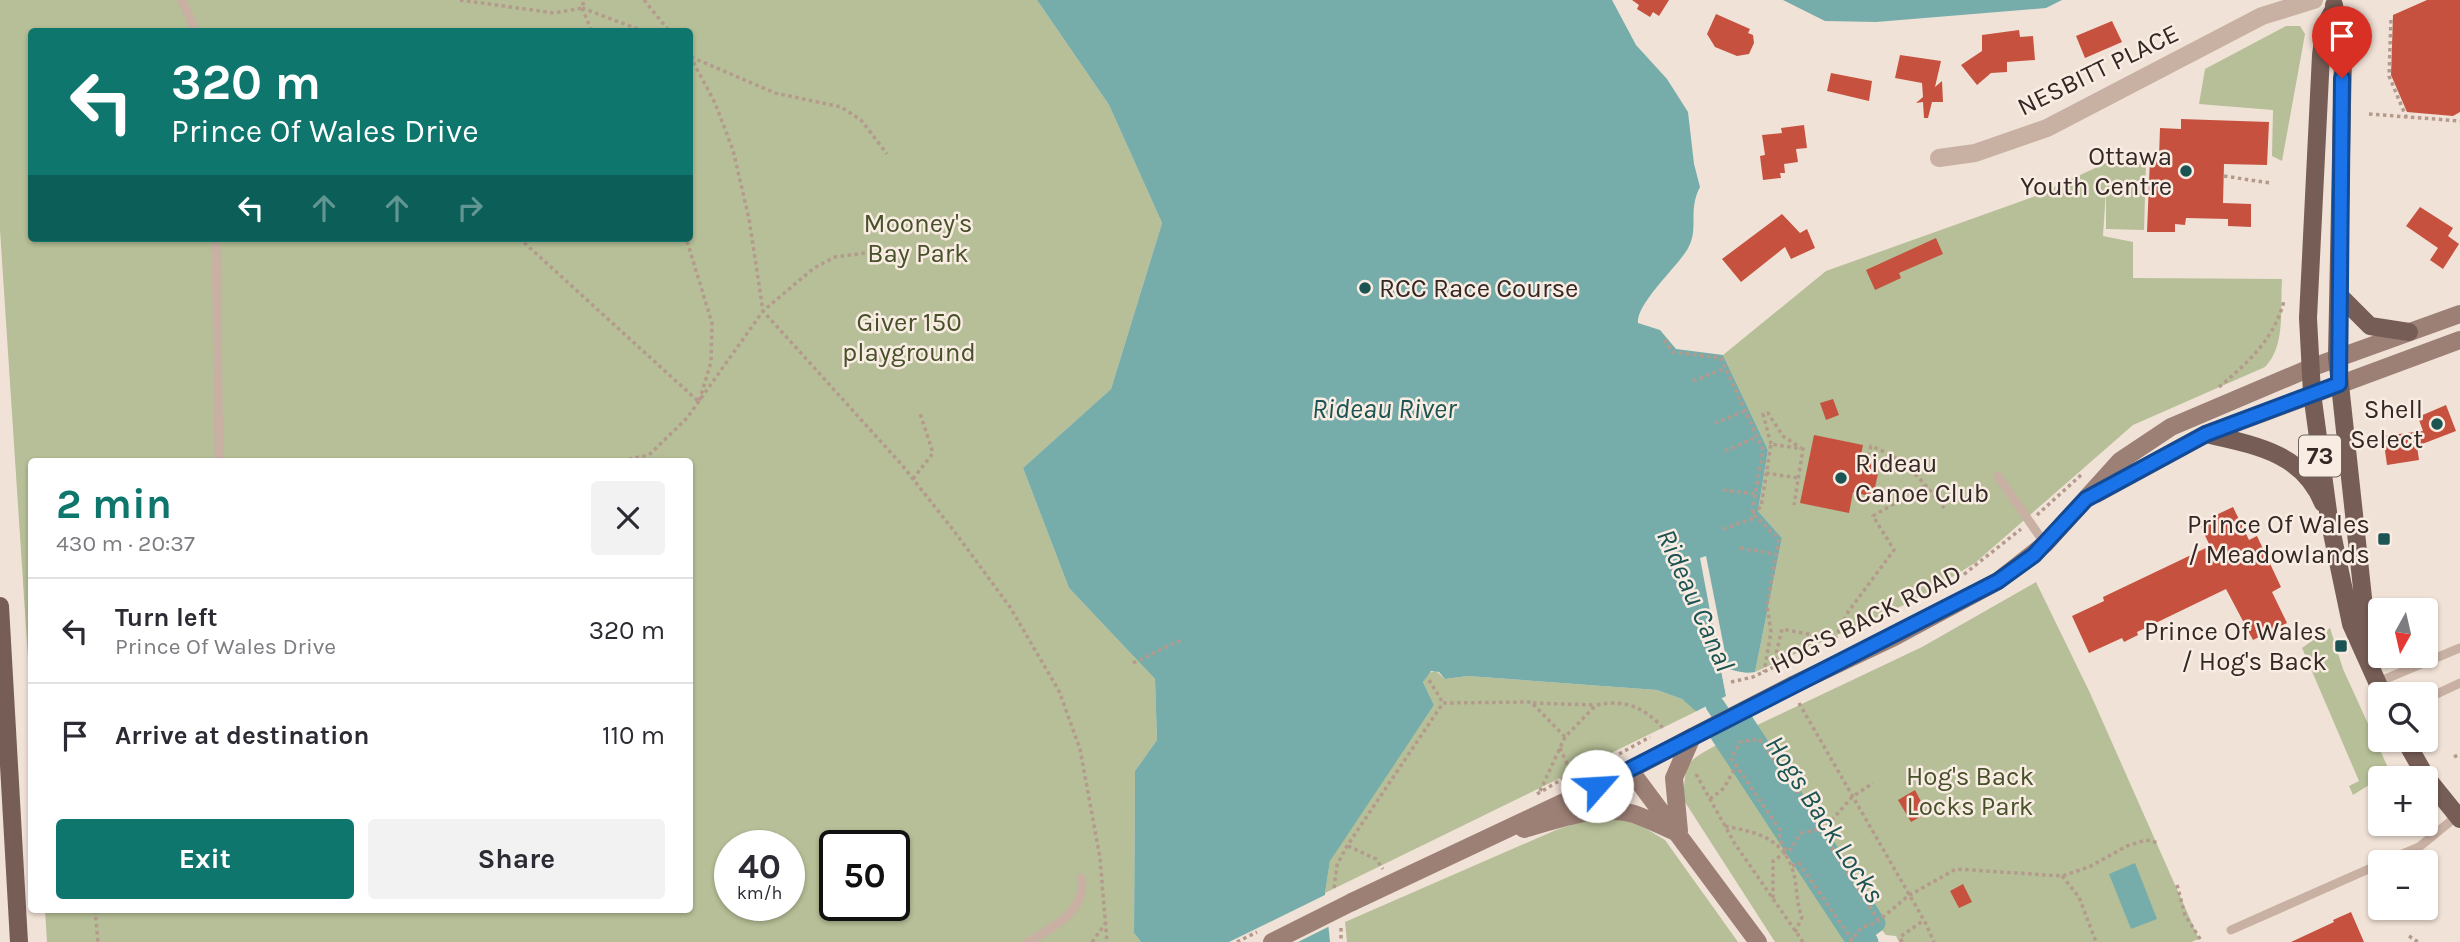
<!DOCTYPE html>
<html lang="en">
<head>
<meta charset="utf-8">
<style>
	:root { --surface:#fff; --page:#f2f2f3; --text:#2b2b33; --muted:#7c7c81; --line:#e1e1e2; --accent:#0f766e }
	body { margin:0; font-family:Karla,sans-serif; background:var(--page); color:var(--text); height:100vh; display:flex; flex-direction:column; font-size:26px; white-space:nowrap }
	* { box-sizing:border-box; margin:0 }
	p { font-size:23px; color:var(--muted) }
	.icon { flex:none; width:38px; height:38px; fill:none; stroke:currentColor; stroke-width:2; stroke-linecap:round; stroke-linejoin:round }
	.map { position:relative; flex:1; overflow:hidden }
	.drawer { position:absolute; left:28px; top:458px; width:665px; height:455px; display:flex; flex-direction:column; background:var(--surface); border-radius:7px; box-shadow:0 2px 5px #0004 }
	.drawer>* { flex:none }
	.guide { position:absolute; left:28px; top:28px; width:665px; height:214px; border-radius:7px; box-shadow:0 2px 5px #0004; background:#0f766e; color:#fff; overflow:hidden }
	.needle { width:46px; rotate:188deg }
	.tools { position:absolute; left:2368px; top:598px; display:grid; gap:14px }
	.tools a { display:grid; place-items:center; width:70px; height:70px; border-radius:7px; background:var(--surface); box-shadow:0 2px 5px #0004; font-size:35px }
	.speed { position:absolute; left:714px; top:830px; display:flex; gap:14px; font-size:35px; font-weight:700; text-align:center }
	.speed>* { display:grid; place-content:center; width:91px; height:91px; border-radius:50%; background:var(--surface); box-shadow:0 2px 5px #0004; line-height:1 }
	.speed small { font-size:18px; font-weight:400 }
	.speed .limit { border:4px solid #111; border-radius:10px; background:#fff; color:#111 }
	.pin { position:absolute; display:grid; place-items:center; width:60px; height:60px; color:#fff; margin:-72px -30px; border-radius:50% 50% 50% 0; rotate:-45deg; box-shadow:0 0 7px #0007 }
	.pin .icon { rotate:45deg }
	.me { position:absolute; width:77px; margin:-38px; rotate:64deg; stroke-linejoin:round; filter:drop-shadow(0 0 5px #0008) }
	.turn { display:flex; align-items:center; gap:24px; height:147px; padding:0 28px; font-size:32px }
	.turn .icon { width:91px; height:91px; stroke-width:2.5 }
	.turn b { display:block; font-size:49px; line-height:60px }
	.lanes { display:flex; align-items:center; height:66px; padding:0 28px; background:#0003; justify-content:center; gap:35px; direction:ltr }
	.lanes .off { opacity:.35 }
	.round { display:grid; place-items:center; flex:none; width:74px; height:74px; border-radius:7px; background:var(--page) }
	.overview { display:flex; align-items:center; justify-content:space-between; height:119px; padding:0 28px }
	h1 { font-size:42px; font-weight:700; line-height:52px; color:var(--accent) }
	.button { display:flex; gap:14px; margin-top:auto; padding:14px 28px }
	.button a { flex:1; height:80px; border-radius:7px; background:var(--accent); color:#fff; font-size:28px; font-weight:700; line-height:80px; text-align:center }
	.button a+a { background:var(--page); color:var(--text) }
	ul { padding:0; list-style:none }
	li { display:flex; align-items:center; gap:21px; height:105px; padding:0 28px; border-top:2px solid var(--line) }
	li div { flex:1 }
	li b { display:block; font-size:26px }
	li em { font-style:normal }
	.map>svg:first-child { display:block }
</style>
</head>
<body>
<div class="map">
<svg width="2460" height="942" viewBox="0 0 2460 942">
	<rect width="100%" height="100%" fill="#f1e2d7"/>
	<path fill="#b6bf97" fill-rule="evenodd" d="M 0,0 L 1037,0 L 1109,105 L 1162,223 L 1111,389 L 1023,468 L 1069,588 L 1155,679 L 1157,740 L 1135,771 L 1134,933 L 1141,942 L 47,942 L 45,910 L 690,910 L 690,462 L 32,462 L 31,704 L 0,230 ZM 32,32 L 690,32 L 690,238 L 32,238 ZM 730,845 L 789,845 L 789,905 L 730,905 ZM 835,845 L 894,845 L 894,905 L 835,905 Z
		M 2286,26 L 2300,26 L 2305,34 L 2282,161 L 2272,156 L 2273,110 L 2199,104 L 2205,69 Z
		M 2108,162 L 2146,164 L 2144,230 L 2106,229 L 2106,190 L 2103,236 L 2133,242 L 2133,278 L 2282,279 C 2280,308 2286,346 2265,367 L 2133,425 L 1975,563 L 1915,600 L 1755,672 L 1782,538 L 1758,511 L 1768,450 L 1723,355 L 1826,271 L 2033,197 Z
		M 2036,582 L 2090,693 L 2199,939 L 2191,942 L 1899,942 L 1896,936 L 1886,935 L 1876,923 L 1749,729 L 1922,647 Z
		M 2330,628 L 2343,669 L 2390,772 L 2353,795 L 2349,786 L 2359,781 L 2302,648 Z
		M 1436,671 L 1445,679 L 1468,676 L 1657,690 L 1682,699 L 1697,711 L 1325,893 L 1330,861 L 1334,852 L 1434,705 L 1423,682 L 1428,673 Z
		M 1720,743 L 1852,942 L 1775,942 L 1683,799 C 1686,760 1686,762 1720,743 Z
		M 1613,817 L 1640,825 L 1665,840 L 1738,942 L 1347,942 L 1345,922 L 1556,830 L 1588,819 Z"/>
	<path fill="#76adaa" d="M 1037,0 L 1612,0 L 1636,45 L 1667,79 L 1688,112 L 1694,164 L 1700,187 C 1687,212 1700,229 1687,250 C 1676,268 1636,304 1638,323 L 1660,330 L 1676,349 L 1723,355 L 1768,450 L 1758,511 L 1782,538 L 1755,672 C 1739,675 1732,667 1721,670 L 1726,695 L 1741,717 L 1716,729 L 1682,699 L 1657,690 L 1468,676 L 1445,679 L 1439,672 L 1431,671 L 1423,682 L 1434,705 L 1330,861 L 1325,893 L 1330,942 L 1141,942 L 1134,933 L 1135,771 L 1157,740 L 1155,679 L 1069,588 L 1023,468 L 1111,389 L 1162,223 L 1109,105 Z
		M 1783,0 L 2062,0 L 2046,8 L 1876,22 L 1825,21 Z
		M 2135,863 L 2157,919 L 2131,929 L 2109,874 Z"/>
	<path fill="#f1e2d7" d="M 1706,556 L 1729,673 L 1725,672 L 1729,694 L 1744,715 L 1713,732 L 1693,713 L 1726,696 L 1700,558 Z
		M 1329,893 L 1332,925 L 1298,942 L 1229,942 Z"/>
	<g fill="none" stroke-linecap="round" stroke-linejoin="round">
		<path stroke="#76adaa" stroke-width="19" d="M 1715,705 L 1801,833 L 1869,942
			M 1741,717 L 1876,923 L 1854,939 L 1716,729 Z"/>
	</g>
	<path fill="#c6513f" d="M 1632,0 L 1669,0 L 1659,16 L 1653,12 L 1650,17 L 1637,9 L 1639,5 Z
		M 2427,0 L 2460,0 L 2460,112 L 2453,116 L 2407,112 L 2391,75 L 2393,15 Z
		M 1716,14 L 1750,29 L 1748,33 L 1753,35 L 1754,43 L 1749,54 L 1737,56 L 1715,47 L 1707,34 Z
		M 2112,21 L 2122,42 L 2085,58 L 2076,36 Z
		M 2019,30 L 2020,37 L 2033,36 L 2035,60 L 2007,62 L 2007,72 L 1991,73 L 1977,85 L 1961,65 L 1982,51 L 1982,35 Z
		M 1900,55 L 1941,61 L 1935,87 L 1942,81 L 1943,102 L 1932,102 L 1928,118 L 1924,118 L 1923,102 L 1916,103 L 1923,97 L 1922,83 L 1895,78 Z
		M 1831,73 L 1872,81 L 1869,101 L 1827,91 Z
		M 2181,119 L 2269,122 L 2267,165 L 2224,164 L 2223,203 L 2251,204 L 2251,227 L 2228,226 L 2228,219 L 2186,218 L 2185,225 L 2175,224 L 2175,232 L 2147,232 L 2150,158 L 2159,158 L 2160,128 L 2181,129 Z
		M 1804,125 L 1807,148 L 1796,149 L 1798,162 L 1784,164 L 1785,173 L 1780,173 L 1781,178 L 1763,180 L 1760,156 L 1765,155 L 1762,135 L 1782,133 L 1781,128 Z
		M 2420,207 L 2453,228 L 2448,236 L 2459,244 L 2443,269 L 2430,260 L 2438,248 L 2406,226 Z
		M 1782,214 L 1800,233 L 1807,229 L 1815,248 L 1791,259 L 1785,247 L 1741,282 L 1722,259 Z
		M 1936,238 L 1943,254 L 1899,273 L 1901,278 L 1875,290 L 1866,270 Z
		M 1833,399 L 1839,415 L 1826,420 L 1820,403 Z
		M 2446,405 L 2456,431 L 2417,446 L 2419,460 L 2387,465 L 2383,436 L 2423,431 L 2418,417 Z
		M 1814,435 L 1863,445 L 1860,460 L 1880,464 L 1873,497 L 1853,492 L 1849,513 L 1800,503 Z
		M 2233,507 L 2249,540 L 2257,536 L 2281,587 L 2272,592 L 2287,623 L 2253,640 L 2226,589 L 2137,632 L 2138,635 L 2124,642 L 2122,638 L 2089,653 L 2072,616 L 2104,601 L 2103,597 L 2210,546 L 2199,523 Z
		M 1915,790 L 1927,813 L 1911,822 L 1898,800 Z
		M 1963,884 L 1972,902 L 1959,908 L 1950,891 Z
		M 2351,912 L 2364,942 L 2291,942 L 2334,922 L 2333,920 Z"/>
	<g fill="none" stroke-linecap="round" stroke-linejoin="round">
		<path stroke="#b49a8d" stroke-width="3.5" stroke-dasharray="3.5 3.5" stroke-linecap="butt" d="M 460,0 L 554,13 L 582,8 L 584,0
			M 644,0 L 670,32
			M 582,8 L 646,32
			M 582,8 L 592,32
			M 2391,20 L 2389,76 L 2407,119
			M 690,56 L 715,103 L 733,150 L 749,219 L 763,311 L 902,465 L 954,531 L 1010,607 L 1059,691 L 1080,749 L 1100,858 L 1107,942
			M 691,57 L 775,93 L 841,107 L 861,120 L 887,154
			M 2369,114 L 2460,121
			M 2224,176 L 2270,183
			M 519,238 L 699,402 L 711,362 L 712,323 L 686,238
			M 1664,340 L 1673,352 L 1721,358 L 1763,450 L 1752,513 L 1779,539 L 1767,605 L 1771,632 L 1764,672
			M 1693,381 L 1726,368
			M 2219,387 C 2248,363 2274,339 2284,301
			M 1715,423 L 1745,411
			M 1771,444 L 1763,414 L 1768,413 L 1783,436 L 1801,448
			M 1725,451 L 1757,437
			M 1868,456 L 1871,446 C 1904,458 1923,481 1944,508
			M 615,462 L 649,455 L 687,418 L 763,311 L 814,268 L 835,257 L 865,253
			M 1766,473 L 1798,478
			M 913,479 L 933,453 L 920,413
			M 1723,490 L 1756,494
			M 1752,513 L 1761,507 L 1771,444 L 1803,449 L 1794,505
			M 2037,515 L 2081,475
			M 1723,529 L 1757,517
			M 1740,548 L 1776,554
			M 1953,583 L 2021,529
			M 1835,639 L 1848,612 L 1894,550 L 1873,516 L 1926,485
			M 1133,663 L 1181,640
			M 1429,680 L 1443,703
			M 1731,682 L 1753,677 L 1778,665 L 1775,658 L 1782,629 L 1834,639
			M 1533,703 L 1595,705
			M 1799,703 L 1925,922 L 1934,942
			M 1560,748 L 1567,764 L 1576,771 L 1604,762
			M 1619,754 L 1650,737
			M 2454,757 L 2460,754
			M 1696,774 L 1735,844 L 1803,942
			M 1540,791 L 1565,737 L 1596,705 C 1624,699 1644,707 1663,728
			M 1537,794 L 1576,771
			M 1710,799 L 1724,788 L 1737,764
			M 1725,826 C 1755,832 1781,837 1792,868 C 1798,884 1795,900 1802,917 L 1795,932
			M 1348,846 L 1376,859 L 1383,869
			M 1786,850 L 1780,840 L 1780,830 L 1731,758 L 1740,742 L 1759,739 L 1831,838 L 1828,842 L 1879,921
			M 1792,866 L 1799,863 L 1852,940
			M 2062,876 L 2079,897 L 2096,942
			M 2177,885 L 2185,915 L 2202,942
			M 1334,888 L 1337,865 L 1347,846 L 1443,703 L 1531,702 L 1565,737
			M 1773,898 L 1773,861 L 1791,849 L 1801,833 L 1825,828 L 1852,797 L 1873,783
			M 95,910 L 98,942
			M 1341,928 L 1341,942
			M 2409,936 L 2418,942
			M 1092,942 L 1105,924
			M 1850,942 L 1862,927 L 1876,923 L 1908,896 L 1956,869 L 2062,876 L 2089,867 L 2127,846 L 2146,840 L 2159,843
			M 1902,942 L 1900,937 L 1924,920"/>
		<path stroke="#c8b0a3" stroke-width="9" d="M 182,0 L 196,32
			M 216,238 L 219,462
			M 1998,476 L 2045,544
			M 2378,682 L 2460,648
			M 2426,699 L 2460,683
			M 2382,863 L 2419,847 L 2457,816
			M 2231,930 L 2380,864
			M 1028,942 C 1052,928 1088,910 1081,878"/>
		<path stroke="#c8b0a3" stroke-width="18" d="M 1939,158 L 1975,153 L 2047,128 L 2262,16 L 2314,0"/>
		<path stroke="#9c7f75" stroke-width="18" d="M 2096,494 L 2206,434 L 2460,340
			M 1793,685 L 1894,637 L 1998,581 L 2045,544 L 2120,461 L 2171,427 L 2310,368 L 2460,314
			M 1630,770 L 1758,942
			M 1524,829 C 1559,819 1599,804 1634,814 C 1648,819 1662,826 1676,832
			M 1679,831 L 1674,778 L 1692,737
			M 1352,902 L 1611,780 L 1692,737"/>
		<path stroke="#765d56" stroke-width="18" d="M 2334,5 L 2343,55 L 2337,357 L 2369,653
			M 2334,9 L 2325,26 L 2321,55 L 2308,318 L 2312,393 L 2329,519 L 2351,624 L 2383,695
			M 2339,295 L 2370,326 L 2409,332
			M 2206,434 C 2254,445 2302,452 2323,503
			M 0,606 L 19,942
			M 2405,740 L 2426,777 L 2460,819"/>
		<path stroke="#b49a8d" stroke-width="3.5" stroke-dasharray="3.5 3.5" stroke-linecap="butt" d="M 1237,942 L 1257,932"/>
		<path stroke="#9c7f75" stroke-width="18" d="M 1692,737 L 1793,685
			M 1272,942 L 1352,902"/>
	</g>
	<g fill="none" stroke-linecap="round" stroke-linejoin="round">
		<defs>
			<path id="route" d="M 1597,786 L 1998,581 L 2034,555 L 2086,499 L 2206,434 L 2339,384 L 2342,78"/>
		</defs>
		<use href="#route" stroke="#114b97" stroke-width="18"/>
		<use href="#route" stroke="#1a73e8" stroke-width="12"/>
	</g>
	<g fill="#1b5452" stroke="#f9ece3" stroke-width="2.5">
		<circle cx="2186" cy="171" r="7"/>
		<circle cx="1365" cy="288" r="7"/>
		<circle cx="2437" cy="424" r="7"/>
		<circle cx="1841" cy="478" r="7"/>
		<rect x="2377" y="532" width="14" height="14" rx="3.5"/>
		<rect x="2334" y="639" width="14" height="14" rx="3.5"/>
	</g>
	<g text-anchor="middle" dominant-baseline="central" stroke-width="5" stroke-linejoin="round" paint-order="stroke">
		<rect fill="#f9ece3" stroke="#6e635e" stroke-width="2" x="2299" y="435.5" width="42" height="41" rx="5"/>
		<g font-size="24" font-weight="bold" fill="#332825">
			<text x="2320" y="456">73</text>
		</g>
		<g font-size="26" fill="#332825" stroke="#f9ece3">
			<text transform="translate(2098 70) rotate(-26)">NESBITT PLACE</text>
			<text transform="translate(1866 619) rotate(-27)">HOG'S BACK ROAD</text>
		</g>
		<g font-size="26" fill="#332825" stroke="#f9ece3" text-anchor="end">
			<text x="2172" y="156">Ottawa<tspan x="2172" dy="30">Youth Centre</tspan></text>
			<text x="1379" y="288" text-anchor="start">RCC Race Course</text>
			<text x="2423" y="409">Shell<tspan x="2423" dy="30">Select</tspan></text>
			<text x="1855" y="463" text-anchor="start">Rideau<tspan x="1855" dy="30">Canoe Club</tspan></text>
			<text x="2370" y="524">Prince Of Wales<tspan x="2370" dy="30">/ Meadowlands</tspan></text>
			<text x="2327" y="631">Prince Of Wales<tspan x="2327" dy="30">/ Hog's Back</tspan></text>
		</g>
		<g font-size="26" fill="#475129" stroke="#f9ece3">
			<text x="918" y="223">Mooney's<tspan x="918" dy="30">Bay Park</tspan></text>
			<text x="909" y="322">Giver 150<tspan x="909" dy="30">playground</tspan></text>
			<text x="1970" y="776">Hog's Back<tspan x="1970" dy="30">Locks Park</tspan></text>
		</g>
		<g font-size="28" font-style="italic" fill="#1b5452" stroke="#f9ece3">
			<text x="1384" y="408">Rideau River</text>
			<text transform="translate(1696 600) rotate(66)">Rideau Canal</text>
			<text transform="translate(1825 819) rotate(57)">Hogs Back Locks</text>
		</g>
	</g>
</svg>
<div class="tools">
<a><svg class="needle" viewBox="-14 -14 28 28"><path d="M0-13l5 13h-10z" fill="#e53935"/><path d="M0 13l5-13h-10z" fill="#7c7c81"/></svg></a>
<a><svg class="icon" aria-label="search" viewBox="0 0 24 24"><circle cx="10" cy="10" r="6"/><path d="M15 15l6 6"/></svg></a>
<a>+</a>
<a>−</a>
</div>
<div class="speed"><div>40<small>km/h</small></div><div class="limit">50</div></div>
<div class="pin" style="left:2342px;top:78px;background:#d93025"><svg class="icon" aria-label="arrive" viewBox="0 0 24 24"><path d="M6 21V4h12l-3 4 3 4H6"/></svg></div>
<svg class="me" style="left:1597px;top:786px" viewBox="-20 -20 40 40"><circle r="19" fill="#fff"/><path d="M0-13L10 11 0 6-10 11z" fill="#1a73e8"/></svg>
<div class="guide">
<div class="turn"><svg class="icon" aria-label="left" viewBox="0 0 24 24"><path d="M17 20v-9H6M10 6l-5 5 5 5"/></svg><div><b>320 m</b>Prince Of Wales Drive</div></div>
<div class="lanes"><svg class="icon" aria-label="left" viewBox="0 0 24 24"><path d="M17 20v-9H6M10 6l-5 5 5 5"/></svg><svg class="icon off" aria-label="ahead" viewBox="0 0 24 24"><path d="M12 20V5M6 11l6-6 6 6"/></svg><svg class="icon off" aria-label="ahead" viewBox="0 0 24 24"><path d="M12 20V5M6 11l6-6 6 6"/></svg><svg class="icon off" aria-label="right" viewBox="0 0 24 24"><path d="M7 20v-9h11M14 6l5 5-5 5"/></svg></div>
</div>
<section class="drawer">
<div class="overview"><div><h1>2 min</h1><p>430 m · 20:37</p></div><a class="round"><svg class="icon" aria-label="close" viewBox="0 0 24 24"><path d="M6 6l12 12M18 6L6 18"/></svg></a></div>
<ul>
<li><svg class="icon" aria-label="left" viewBox="0 0 24 24"><path d="M17 20v-9H6M10 6l-5 5 5 5"/></svg><div><b>Turn left</b><p>Prince Of Wales Drive</p></div><em>320 m</em></li>
<li><svg class="icon" aria-label="arrive" viewBox="0 0 24 24"><path d="M6 21V4h12l-3 4 3 4H6"/></svg><div><b>Arrive at destination</b></div><em>110 m</em></li>
</ul>
<div class="button"><a>Exit</a><a>Share</a></div>
</section>
</div>
</body>
</html>
